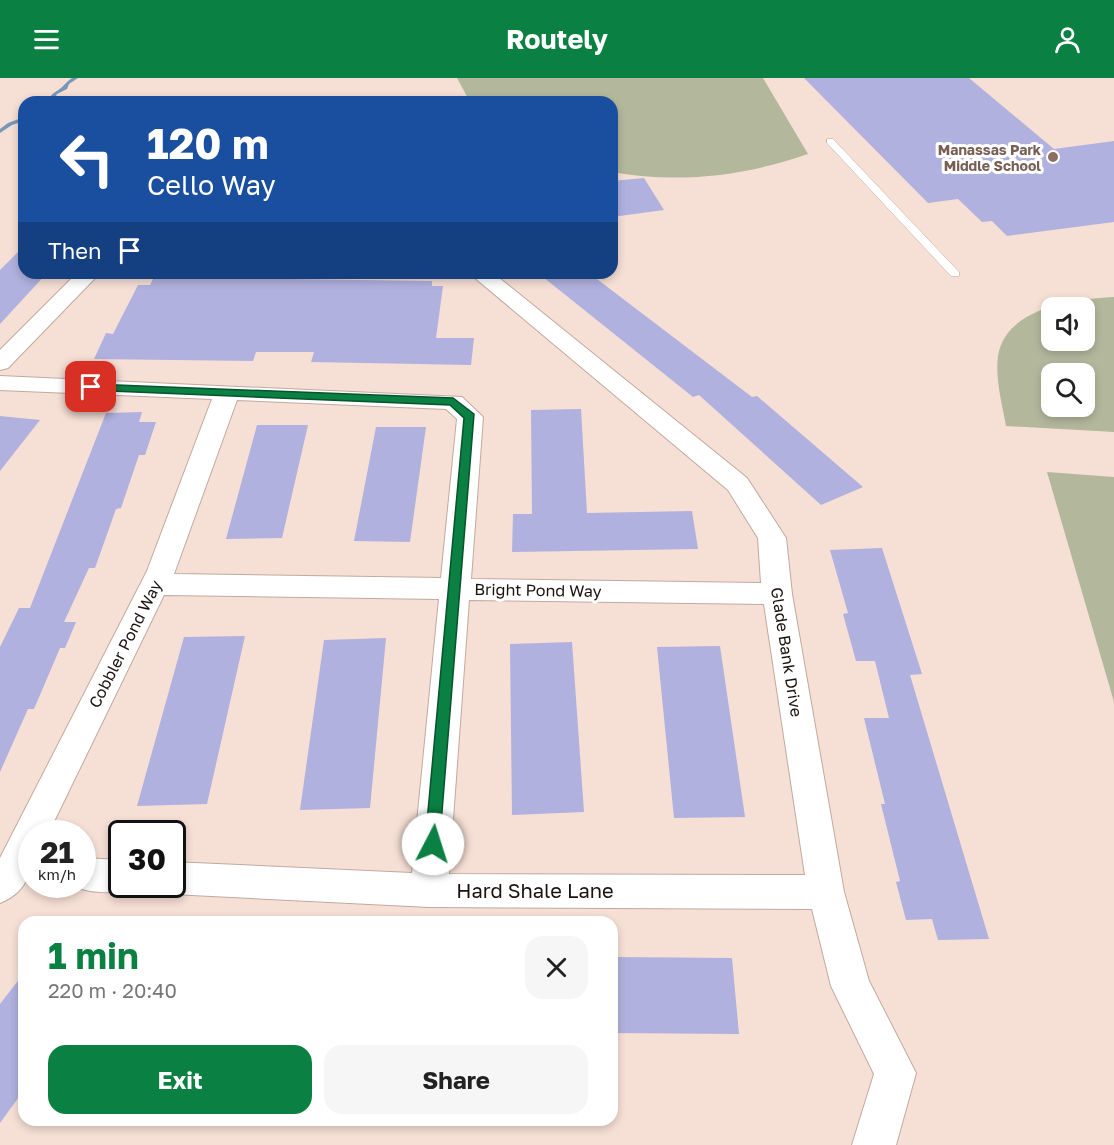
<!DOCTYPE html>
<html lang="en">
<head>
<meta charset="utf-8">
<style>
	:root { --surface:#fff; --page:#f6f6f6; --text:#222; --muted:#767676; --accent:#0b8043 }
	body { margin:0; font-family:"Golos Text",sans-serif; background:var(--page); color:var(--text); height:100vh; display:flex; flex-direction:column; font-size:22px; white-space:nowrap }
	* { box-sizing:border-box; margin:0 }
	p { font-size:20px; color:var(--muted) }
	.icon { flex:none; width:33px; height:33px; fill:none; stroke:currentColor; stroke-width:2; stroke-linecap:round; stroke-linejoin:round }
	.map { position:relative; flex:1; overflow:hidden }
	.sheet { position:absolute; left:18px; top:838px; width:600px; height:210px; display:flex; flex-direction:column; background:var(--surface); border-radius:18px; box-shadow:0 3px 9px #0003 }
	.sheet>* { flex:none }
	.top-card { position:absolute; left:18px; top:18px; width:600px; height:183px; border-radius:18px; box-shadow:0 3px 9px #0003; background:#1a4fa0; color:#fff; overflow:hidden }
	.tools { position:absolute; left:1041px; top:219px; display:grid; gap:12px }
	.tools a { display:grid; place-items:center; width:54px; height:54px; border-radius:12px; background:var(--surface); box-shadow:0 3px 9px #0003; font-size:30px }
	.speed { position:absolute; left:18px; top:742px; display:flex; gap:12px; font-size:30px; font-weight:700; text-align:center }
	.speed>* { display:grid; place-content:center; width:78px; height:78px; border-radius:50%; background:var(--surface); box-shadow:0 3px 9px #0003; line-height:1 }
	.speed small { font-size:15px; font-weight:400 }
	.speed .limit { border:3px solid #111; border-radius:9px; background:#fff; color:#111 }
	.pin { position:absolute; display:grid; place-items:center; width:51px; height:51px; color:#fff; margin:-26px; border-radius:12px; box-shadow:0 3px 9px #0006 }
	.me { position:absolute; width:66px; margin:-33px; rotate:5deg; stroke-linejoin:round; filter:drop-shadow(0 0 4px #0008) }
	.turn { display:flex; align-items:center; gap:21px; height:126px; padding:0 30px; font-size:27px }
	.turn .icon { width:78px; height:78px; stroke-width:2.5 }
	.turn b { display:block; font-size:42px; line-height:51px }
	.then { display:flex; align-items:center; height:57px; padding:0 30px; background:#0003; gap:12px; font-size:22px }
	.round { display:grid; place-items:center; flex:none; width:63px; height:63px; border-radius:18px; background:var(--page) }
	.headline { display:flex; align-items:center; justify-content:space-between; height:102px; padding:0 30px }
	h1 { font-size:36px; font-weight:700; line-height:45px; color:var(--accent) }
	.button { display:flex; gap:12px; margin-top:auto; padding:12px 30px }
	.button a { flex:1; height:69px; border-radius:18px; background:var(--accent); color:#fff; font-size:24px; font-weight:700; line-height:69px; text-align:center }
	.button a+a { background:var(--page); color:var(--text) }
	header { display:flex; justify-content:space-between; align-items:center; height:78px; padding:0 30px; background:var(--accent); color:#fff; font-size:27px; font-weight:700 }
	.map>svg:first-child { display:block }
</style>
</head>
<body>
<header><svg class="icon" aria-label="menu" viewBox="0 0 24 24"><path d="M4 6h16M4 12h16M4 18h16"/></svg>Routely<svg class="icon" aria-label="person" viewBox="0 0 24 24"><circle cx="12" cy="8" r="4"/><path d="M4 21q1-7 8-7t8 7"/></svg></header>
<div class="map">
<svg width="1114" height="1067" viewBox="0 0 1114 1067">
	<rect width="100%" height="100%" fill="#f6dfd5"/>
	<path fill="#b3b89d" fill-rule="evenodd" d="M 457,0 L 763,0 L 808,76 C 745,98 679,106 612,94 L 612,24 L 470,24 Z
		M 1114,219 L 1114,354 L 1006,348 C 1002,325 995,301 998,278 C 1006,229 1075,221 1114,219 ZM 1052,230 L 1084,230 L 1084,262 L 1052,262 ZM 1052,296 L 1084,296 L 1084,328 L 1052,328 Z
		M 1047,394 L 1114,399 L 1114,624 Z"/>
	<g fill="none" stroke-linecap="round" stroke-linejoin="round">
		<path fill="#7898ba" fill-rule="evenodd" d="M 72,0 L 78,0 L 69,6 L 67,11 L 57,16 L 53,24 L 47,24 C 53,14 53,16 61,10 C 65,7 67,3 72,0 Z
			M 24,39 L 24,43 L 12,47 L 0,55 L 0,51 L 8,45 Z"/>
	</g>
	<path fill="#b0b1de" d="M 804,0 L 969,0 L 1054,71 L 1114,63 L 1114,144 L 1007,158 L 992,143 L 982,144 L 958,121 L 928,125 Z
		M 644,100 L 664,132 L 612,139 L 612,103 Z
		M 24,168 L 24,195 L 47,195 L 0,246 L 0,192 Z
		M 538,195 L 589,195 L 752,319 L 757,318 L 863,409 L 821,427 L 699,317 L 693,319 Z
		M 154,199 L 432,203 L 432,208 L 443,208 L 436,260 L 474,260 L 471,287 L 311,284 L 314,274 L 256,274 L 253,283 L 94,281 L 106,255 L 113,256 L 138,207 L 150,207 Z
		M 581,331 L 587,435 L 692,433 L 698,471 L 512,474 L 513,436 L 532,436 L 531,332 Z
		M 142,334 L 139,344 L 156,344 L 145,377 L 139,377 L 121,430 L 116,431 L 95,490 L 89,490 L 64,544 L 76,544 L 65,570 L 60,570 L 34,631 L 28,631 L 0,694 L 0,569 L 19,530 L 30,530 L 106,335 Z
		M 0,338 L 40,342 L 0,393 Z
		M 257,347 L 308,347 L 282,460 L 226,461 Z
		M 376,349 L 426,349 L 410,464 L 354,463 Z
		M 882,470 L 922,596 L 910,597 L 989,861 L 938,862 L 932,841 L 906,842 L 896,804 L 900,803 L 881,726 L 885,726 L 864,640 L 889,640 L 875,583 L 856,583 L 843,536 L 848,535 L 830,472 Z
		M 245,558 L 207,726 L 137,728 L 184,559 Z
		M 386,560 L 370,730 L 300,732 L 324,562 Z
		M 572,564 L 584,734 L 512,737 L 510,566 Z
		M 720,568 L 745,739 L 674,740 L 657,569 Z
		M 612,879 L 732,880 L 739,956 L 612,955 Z
		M 24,895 L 24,1012 L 0,1045 L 0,926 Z"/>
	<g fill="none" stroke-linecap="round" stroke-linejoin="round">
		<defs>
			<path id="lane" d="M 827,61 L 833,61 L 959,194 L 959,198 L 951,198 L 827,65 Z"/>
			<path id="street" d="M 77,195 L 100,195 L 8,290 L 0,292 L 0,272 Z
				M 469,195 L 493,195 L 747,400 L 786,460 L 792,516 L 844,814 L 869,903 L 916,995 L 896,1067 L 852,1067 L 874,996 L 831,908 L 812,831 L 429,829 L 172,816 L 159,812 L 157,807 L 172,807 L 172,784 L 412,795 L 439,521 L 164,517 L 48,756 L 32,756 C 32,786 33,812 0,825 L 0,780 L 147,493 L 212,321 L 0,312 L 0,298 L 462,319 L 483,339 L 471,501 L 761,505 L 758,460 L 728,412 ZM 237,322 L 446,331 L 457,341 L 441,500 L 174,496 ZM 469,522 L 764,526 L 805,797 L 449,796 Z
				M 82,780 L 122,782 L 122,807 L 136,807 L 135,810 C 115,817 89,815 69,807 L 82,807 Z"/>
		</defs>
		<use href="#lane" stroke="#c0aaa0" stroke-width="1"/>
		<use href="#street" stroke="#c0aaa0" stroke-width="2"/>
		<use href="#lane" fill="#fff" fill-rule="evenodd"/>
		<use href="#street" fill="#fff" fill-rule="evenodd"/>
	</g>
	<path fill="#0b8043" stroke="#07532c" stroke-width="1.5" d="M 91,306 L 453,320 L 474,336 L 439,771 L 427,771 L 425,766 L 464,340 L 450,327 L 87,312 L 87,307 Z"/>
	<circle fill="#8d6e63" stroke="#fff" stroke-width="2" cx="1053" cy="79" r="6"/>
	<g text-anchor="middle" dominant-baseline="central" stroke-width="6" stroke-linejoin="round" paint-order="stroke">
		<g font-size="14" font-weight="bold" fill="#785e54" stroke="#fff" text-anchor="end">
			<text x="1041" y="71">Manassas Park<tspan x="1041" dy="16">Middle School</tspan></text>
		</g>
		<g font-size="16" fill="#1a120f" stroke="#fff">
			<text transform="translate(538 512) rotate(1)">Bright Pond Way</text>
			<text transform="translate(125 566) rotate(-63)">Cobbler Pond Way</text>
			<text transform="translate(787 574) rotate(81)">Glade Bank Drive</text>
		</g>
		<g font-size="20" fill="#1a120f" stroke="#fff">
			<text x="535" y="812">Hard Shale Lane</text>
		</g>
	</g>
</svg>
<div class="tools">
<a><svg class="icon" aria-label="sound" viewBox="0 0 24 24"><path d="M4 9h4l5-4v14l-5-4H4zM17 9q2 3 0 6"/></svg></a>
<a><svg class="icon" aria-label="search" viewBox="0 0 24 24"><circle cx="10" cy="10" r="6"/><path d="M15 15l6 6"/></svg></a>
</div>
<div class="speed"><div>21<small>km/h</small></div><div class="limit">30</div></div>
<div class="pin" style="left:91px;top:309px;background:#d93025"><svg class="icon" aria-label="arrive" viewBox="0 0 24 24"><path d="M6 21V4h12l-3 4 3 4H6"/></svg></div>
<svg class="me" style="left:433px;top:766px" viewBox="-20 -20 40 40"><circle r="19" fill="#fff"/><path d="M0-13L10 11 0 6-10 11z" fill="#0b8043"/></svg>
<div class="top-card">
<div class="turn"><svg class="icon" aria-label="left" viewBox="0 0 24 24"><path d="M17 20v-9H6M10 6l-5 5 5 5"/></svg><div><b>120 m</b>Cello Way</div></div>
<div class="then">Then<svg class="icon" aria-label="arrive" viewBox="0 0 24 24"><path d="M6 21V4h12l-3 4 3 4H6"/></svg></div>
</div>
<section class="sheet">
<div class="headline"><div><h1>1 min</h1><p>220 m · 20:40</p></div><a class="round"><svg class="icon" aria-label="close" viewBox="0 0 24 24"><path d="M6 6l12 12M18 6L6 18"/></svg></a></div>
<div class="button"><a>Exit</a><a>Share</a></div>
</section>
</div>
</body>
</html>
